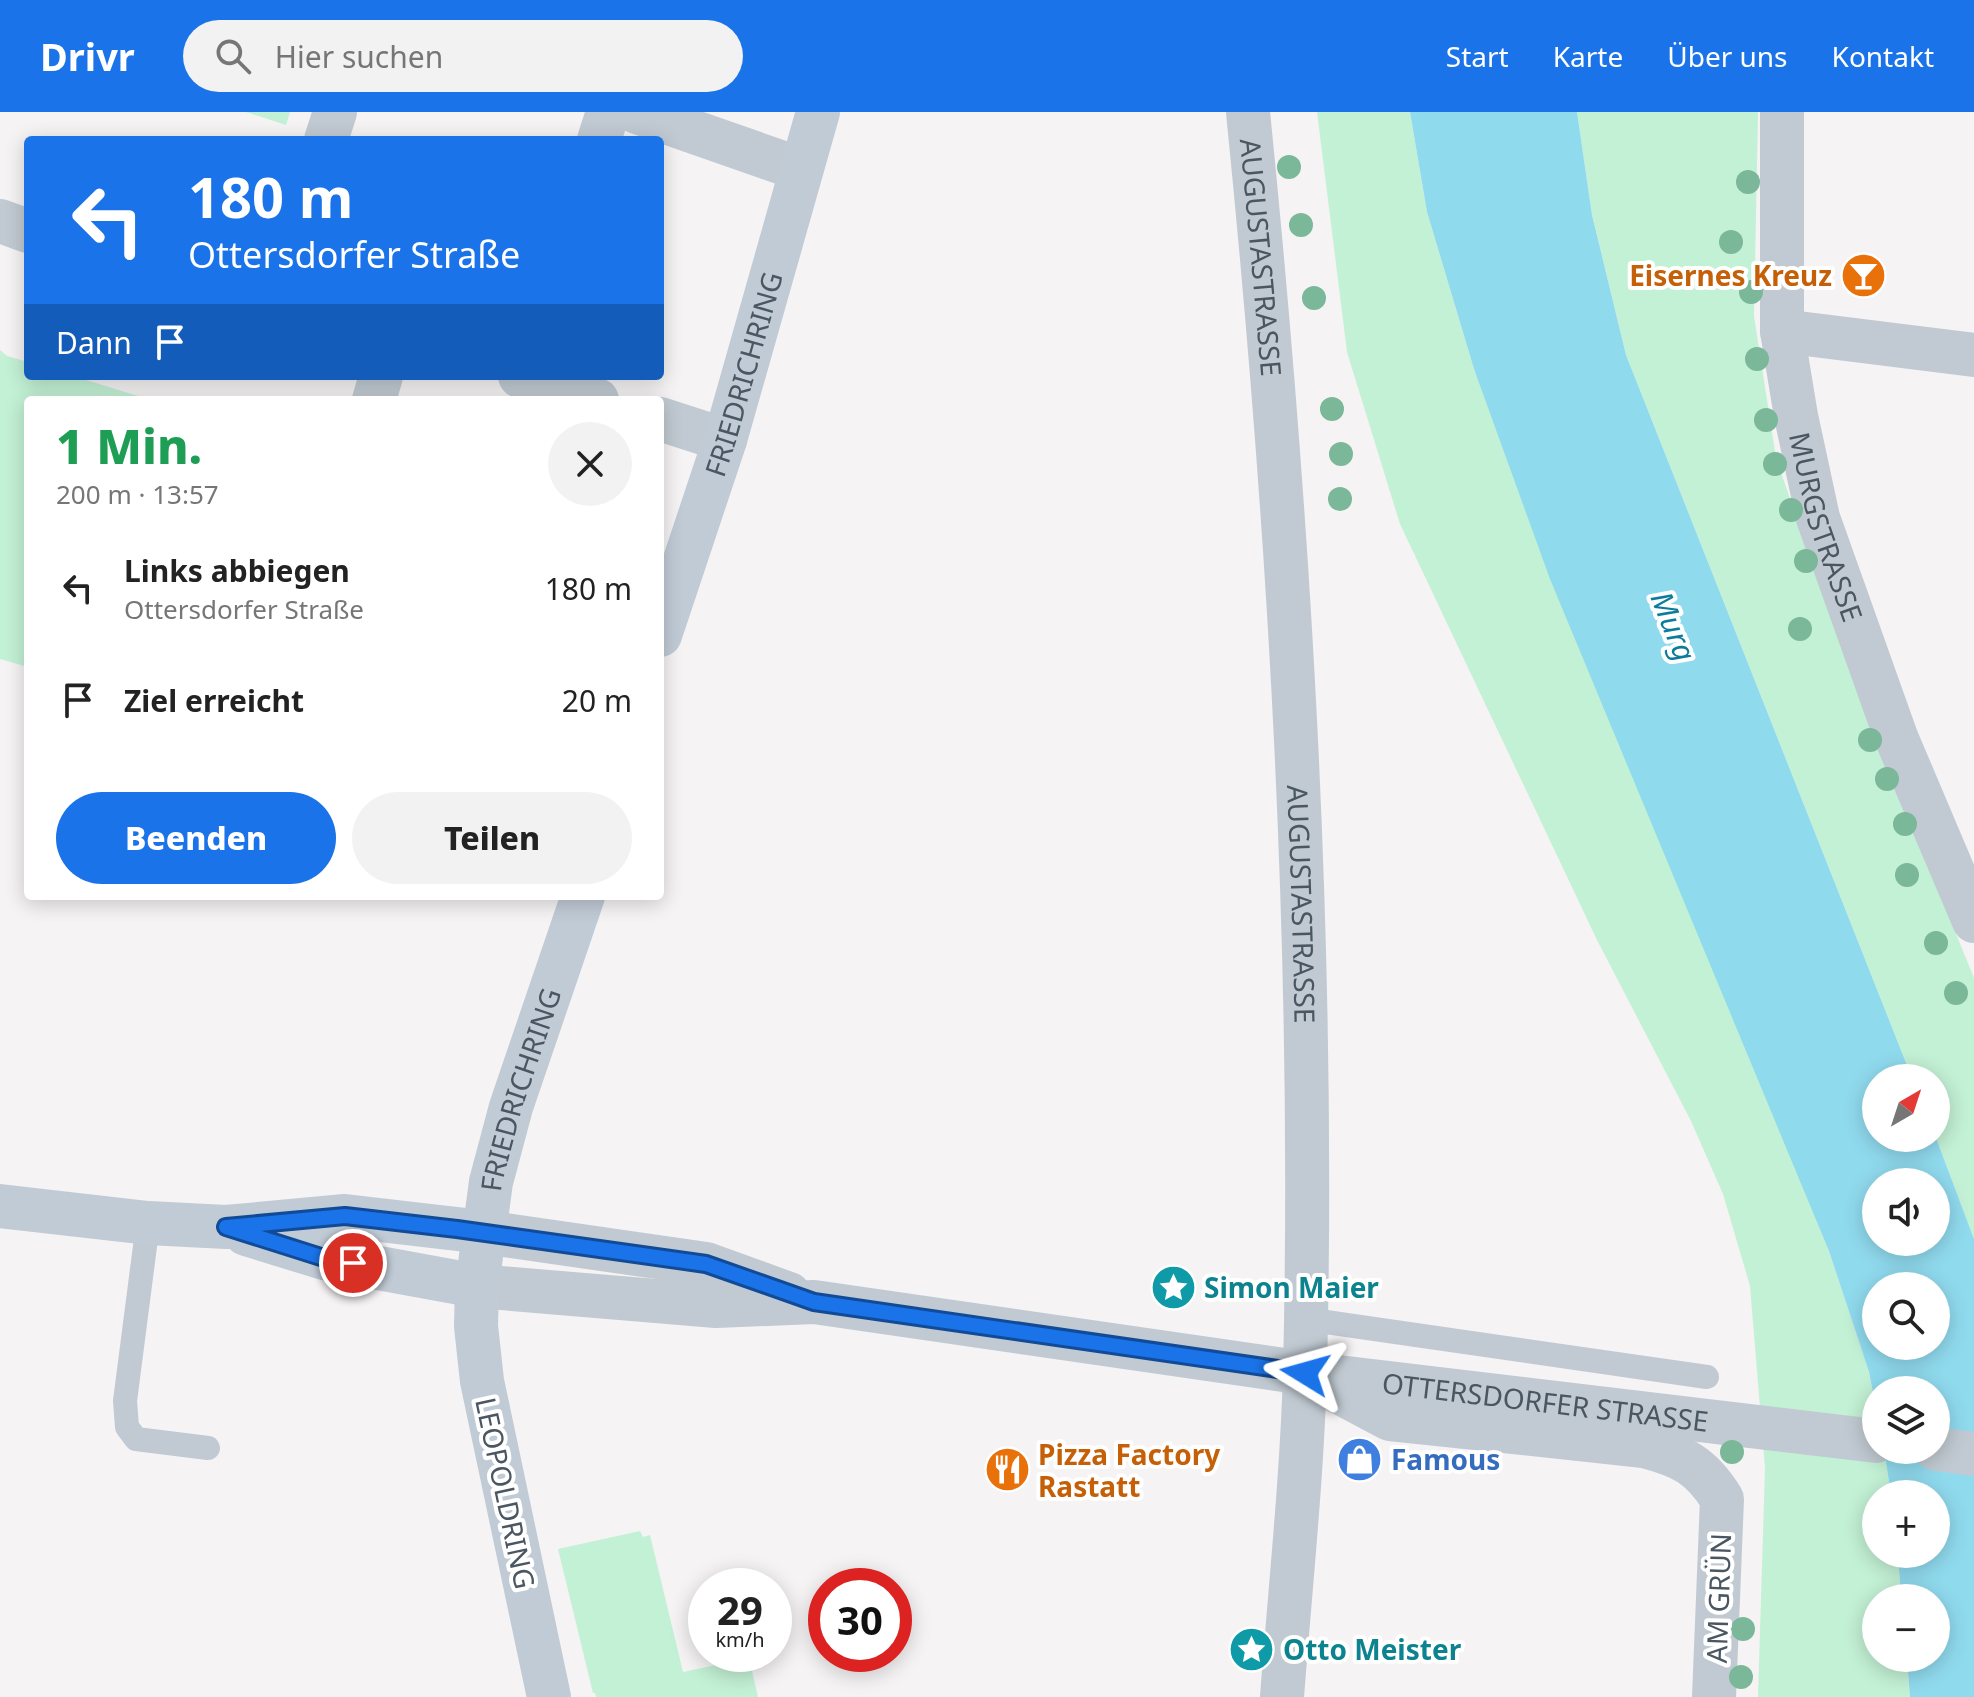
<!DOCTYPE html>
<html lang="de">
<head>
<meta charset="utf-8">
<style>
	:root { --surface:#fff; --page:#f2f2f2; --text:#222; --muted:#767676; --accent:#1a73e8 }
	body { margin:0; font-family:"Noto Sans",sans-serif; background:var(--page); color:var(--text); height:100vh; display:flex; flex-direction:column; font-size:30px; white-space:nowrap }
	* { box-sizing:border-box; margin:0 }
	p { font-size:26px; color:var(--muted) }
	.icon { flex:none; width:44px; height:44px; fill:none; stroke:currentColor; stroke-width:2; stroke-linecap:round; stroke-linejoin:round }
	.map { position:relative; flex:1; overflow:hidden }
	.side { position:absolute; left:24px; top:284px; width:640px; height:504px; display:flex; flex-direction:column; background:var(--surface); border-radius:8px; box-shadow:0 4px 20px #0003 }
	.side>* { flex:none }
	.banner { position:absolute; left:24px; top:24px; width:640px; height:244px; border-radius:8px; box-shadow:0 4px 20px #0003; background:#1a73e8; color:#fff; overflow:hidden }
	.needle { width:52px; rotate:39deg }
	.fabs { position:absolute; left:1862px; top:952px; display:grid; gap:16px }
	.fabs a { display:grid; place-items:center; width:88px; height:88px; border-radius:50%; background:var(--surface); box-shadow:0 4px 20px #0003; font-size:40px }
	.speed { position:absolute; left:688px; top:1456px; display:flex; gap:16px; font-size:40px; font-weight:700; text-align:center }
	.speed>* { display:grid; place-content:center; width:104px; height:104px; border-radius:50%; background:var(--surface); box-shadow:0 4px 20px #0003; line-height:1 }
	.speed small { font-size:20px; font-weight:400 }
	.speed .limit { border:12px solid #d22; background:#fff; color:#111 }
	.pin { position:absolute; display:grid; place-items:center; width:68px; height:68px; color:#fff; margin:-34px; border:4px solid #fff; border-radius:50%; box-shadow:0 2px 8px #0007 }
	.me { position:absolute; width:88px; margin:-44px; rotate:278deg; stroke-linejoin:round; filter:drop-shadow(0 0 6px #0008) }
	.turn { display:flex; align-items:center; gap:28px; height:168px; padding:0 32px; font-size:36px }
	.turn .icon { width:104px; height:104px; stroke-width:2.5 }
	.turn b { display:block; font-size:56px; line-height:68px }
	.then { display:flex; align-items:center; height:76px; padding:0 32px; background:#0003; gap:16px; font-size:30px }
	.round { display:grid; place-items:center; flex:none; width:84px; height:84px; border-radius:42px; background:var(--page) }
	.overview { display:flex; align-items:center; justify-content:space-between; height:136px; padding:0 32px }
	h1 { font-size:48px; font-weight:800; line-height:60px; color:#1e9e55 }
	.cta { display:flex; gap:16px; margin-top:auto; padding:16px 32px }
	.cta a { flex:1; height:92px; border-radius:48px; background:var(--accent); color:#fff; font-size:32px; font-weight:800; line-height:92px; text-align:center }
	.cta a+a { background:var(--page); color:var(--text) }
	ul { padding:0; list-style:none }
	li { display:flex; align-items:center; gap:24px; height:112px; padding:0 32px }
	li div { flex:1 }
	li b { display:block; font-size:30px }
	li em { font-style:normal }
	header { display:flex; align-items:center; gap:48px; box-sizing:border-box; height:112px; padding:0 40px; background:var(--accent); color:#fff }
	header strong { font-size:38px }
	nav { display:flex; gap:44px; margin-inline-start:auto; font-size:28px }
	.search { width:560px; height:72px; background:var(--page); display:flex; align-items:center; gap:20px; box-sizing:border-box; padding:0 28px; border-radius:44px; color:var(--muted); font-size:30px }
	.map>svg:first-child { display:block }
</style>
</head>
<body>
<header>
<strong>Drivr</strong>
<div class="search"><svg class="icon" aria-label="search" viewBox="0 0 24 24"><circle cx="10" cy="10" r="6"/><path d="M15 15l6 6"/></svg>Hier suchen</div>
<nav><a>Start</a><a>Karte</a><a>Über uns</a><a>Kontakt</a></nav>
</header>
<div class="map">
<svg width="1974" height="1585" viewBox="0 0 1974 1585">
	<rect width="100%" height="100%" fill="#f5f3f3"/>
	<path fill="#c3f1d5" d="M 246,0 L 290,0 L 286,13 Z
		M 1317,0 L 1410,0 L 1427,100 L 1474,257 L 1829,1139 L 1869,1260 L 1876,1296 L 1876,1338 L 1884,1338 L 1891,1382 L 1876,1382 L 1876,1442 L 1898,1442 L 1901,1486 L 1876,1486 L 1876,1546 L 1907,1546 L 1910,1585 L 1758,1585 L 1765,1356 L 1750,1174 L 1723,1082 L 1691,1009 L 1597,828 L 1400,412 L 1347,240 Z
		M 1577,0 L 1758,0 L 1754,204 L 1776,346 L 1853,569 L 1974,866 L 1974,1127 L 1936,1026 L 1936,966 L 1912,966 L 1626,243 L 1592,103 Z
		M 0,238 L 7,244 L 28,250 L 28,264 L 73,264 L 151,288 L 28,288 L 28,555 L 0,547 Z
		M 640,1419 L 643,1425 L 650,1423 L 683,1560 L 749,1546 L 758,1585 L 596,1585 L 595,1581 L 593,1581 L 558,1437 Z"/>
	<path fill="#90daee" fill-rule="evenodd" d="M 1410,0 L 1577,0 L 1592,103 L 1626,243 L 1912,966 L 1876,966 L 1876,1026 L 1936,1026 L 1974,1127 L 1974,1585 L 1910,1585 L 1907,1546 L 1936,1546 L 1936,1486 L 1901,1486 L 1898,1442 L 1936,1442 L 1936,1382 L 1891,1382 L 1884,1338 L 1936,1338 L 1936,1278 L 1876,1278 L 1876,1296 L 1869,1260 L 1829,1139 L 1550,467 L 1474,257 L 1427,100 ZM 1876,1070 L 1936,1070 L 1936,1130 L 1876,1130 ZM 1876,1174 L 1936,1174 L 1936,1234 L 1876,1234 Z"/>
	<g fill="none" stroke-linecap="round" stroke-linejoin="round">
		<path stroke="#c1cad2" stroke-width="24" d="M 148,1111 L 125,1289 L 127,1315 L 136,1327 L 208,1336
			M 1305,1207 L 1707,1265"/>
		<g stroke="#c1cad2" stroke-width="44">
			<path d="M 637,0 L 800,57"/>
			<path id="s1" d="M 1248,0 C 1290,417 1315,839 1305,1259 C 1302,1367 1290,1477 1282,1585"/>
			<path id="s2" d="M 1782,0 L 1782,219 L 1796,304 L 1818,406 L 1896,625 L 1974,809"/>
			<path d="M 326,28 L 335,0"/>
			<path d="M 599,28 L 608,0"/>
			<path d="M 0,109 L 28,119"/>
			<path d="M 1782,219 L 1974,243"/>
			<path d="M 520,264 L 597,288"/>
			<path d="M 374,288 L 381,264"/>
			<path d="M 660,307 L 725,328"/>
			<path d="M 483,1120 L 706,1152 L 789,1182"/>
			<path id="s3" d="M 477,1174 L 716,1194 L 814,1190 L 1305,1261 L 1876,1329"/>
			<path d="M 1324,1272 L 1390,1307 L 1644,1334 C 1682,1344 1701,1353 1722,1387 L 1714,1585"/>
			<path d="M 1936,1337 L 1974,1342"/>
		</g>
		<g stroke="#c1cbd6" stroke-width="44">
			<path id="s4" d="M 660,523 L 725,328 L 818,0"/>
			<path d="M 0,1094 L 148,1111 L 226,1115 L 345,1104 L 483,1120"/>
			<path d="M 246,1122 L 324,1146 L 477,1174"/>
			<path id="s5" d="M 549,1585 L 482,1269 L 476,1214 L 477,1174 L 491,1070 L 511,995 L 583,784"/>
		</g>
	</g>
	<g fill="#7bb799">
		<circle cx="1289" cy="55" r="12"/>
		<circle cx="1748" cy="70" r="12"/>
		<circle cx="1301" cy="113" r="12"/>
		<circle cx="1731" cy="130" r="12"/>
		<circle cx="1751" cy="180" r="12"/>
		<circle cx="1314" cy="186" r="12"/>
		<circle cx="1757" cy="247" r="12"/>
		<circle cx="1332" cy="297" r="12"/>
		<circle cx="1766" cy="308" r="12"/>
		<circle cx="1341" cy="342" r="12"/>
		<circle cx="1775" cy="352" r="12"/>
		<circle cx="1340" cy="387" r="12"/>
		<circle cx="1791" cy="398" r="12"/>
		<circle cx="1806" cy="449" r="12"/>
		<circle cx="1800" cy="517" r="12"/>
		<circle cx="1870" cy="628" r="12"/>
		<circle cx="1887" cy="667" r="12"/>
		<circle cx="1905" cy="712" r="12"/>
		<circle cx="1907" cy="763" r="12"/>
		<circle cx="1936" cy="831" r="12"/>
		<circle cx="1956" cy="881" r="12"/>
		<circle cx="1732" cy="1340" r="12"/>
		<circle cx="1743" cy="1517" r="12"/>
		<circle cx="1741" cy="1565" r="12"/>
	</g>
	<g fill="none" stroke-linecap="round" stroke-linejoin="round">
		<defs>
			<path id="route" d="M 353,1151 L 324,1146 L 226,1115 L 345,1104 L 457,1117 L 706,1152 L 814,1190 L 1305,1261"/>
		</defs>
		<use href="#route" stroke="#114b97" stroke-width="20"/>
		<use href="#route" stroke="#1a73e8" stroke-width="14"/>
	</g>
	<defs>
		<symbol id="bar-disc" viewBox="-11 -11 22 22"><circle r="9.5" fill="#e8710a" stroke="#fff"/><path d="M-6-5H6L.8 .8V4.5H3.5V6h-7V4.5H-.8V.8Z" fill="#fff"/></symbol>
		<symbol id="sight-disc" viewBox="-11 -11 22 22"><circle r="9.5" fill="#0f9aa8" stroke="#fff"/><path d="M0-6L1.8-2.2L6-1.7L2.9 1.2L3.7 5.4L0 3.3L-3.7 5.4L-2.9 1.2L-6-1.7L-1.8-2.2Z" fill="#fff"/></symbol>
		<symbol id="shop-disc" viewBox="-11 -11 22 22"><circle r="9.5" fill="#3f7fe0" stroke="#fff"/><path d="M-5-2.5h2.3a2.7 3.5 0 0 1 5.4 0H5L5.5 6h-11ZM-1.5-2.5h3a1.5 2.3 0 0 0-3 0Z" fill="#fff"/></symbol>
		<symbol id="restaurant-disc" viewBox="-11 -11 22 22"><circle r="9.5" fill="#e8710a" stroke="#fff"/><path d="M-5-6h1v4h1v-4h1v4h1v-4h1v5L-1.5 .5V6h-2V.5L-5-1ZM5-6V6H3V1.5H1.5Q1.5-4 5-6Z" fill="#fff"/></symbol>
	</defs>
	<g fill-rule="evenodd">
		<use href="#bar-disc" x="1838" y="138" width="51" height="51"/>
		<use href="#sight-disc" x="1148" y="1150" width="51" height="51"/>
		<use href="#shop-disc" x="1334" y="1322" width="51" height="51"/>
		<use href="#restaurant-disc" x="982" y="1332" width="51" height="51"/>
		<use href="#sight-disc" x="1226" y="1512" width="51" height="51"/>
	</g>
	<g text-anchor="middle" dominant-baseline="central" stroke-width="8" stroke-linejoin="round" paint-order="stroke">
		<g font-size="28" fill="#4a5661" stroke="#fff">
			<text stroke="none"><textPath href="#s1" startOffset="146">AUGUSTASTRASSE</textPath></text>
			<text stroke="none"><textPath href="#s4" startOffset="274">FRIEDRICHRING</textPath></text>
			<text stroke="none"><textPath href="#s2" startOffset="420">MURGSTRASSE</textPath></text>
			<text stroke="none"><textPath href="#s1" startOffset="794">AUGUSTASTRASSE</textPath></text>
			<text stroke="none"><textPath href="#s5" startOffset="620">FRIEDRICHRING</textPath></text>
			<text stroke="none"><textPath href="#s3" startOffset="1076">OTTERSDORFER STRASSE</textPath></text>
			<text transform="translate(506 1381) rotate(78)">LEOPOLDRING</text>
			<text transform="translate(1718 1486) rotate(-88)">AM GRÜN</text>
		</g>
		<g font-size="28" font-weight="bold" fill="#c56008" stroke="#fff" text-anchor="end">
			<text x="1832" y="163">Eisernes Kreuz</text>
			<text x="1038" y="1342" text-anchor="start">Pizza Factory<tspan x="1038" dy="32">Rastatt</tspan></text>
		</g>
		<g font-size="28" font-weight="bold" fill="#0d838f" stroke="#fff" text-anchor="start">
			<text x="1204" y="1175">Simon Maier</text>
			<text x="1283" y="1537">Otto Meister</text>
		</g>
		<g font-size="28" font-weight="bold" fill="#366cbe" stroke="#fff" text-anchor="start">
			<text x="1391" y="1347">Famous</text>
		</g>
		<g font-size="30" font-style="italic" fill="#0c7c9b" stroke="#fff">
			<text transform="translate(1674 514) rotate(68)">Murg</text>
		</g>
	</g>
</svg>
<div class="fabs">
<a><svg class="needle" viewBox="-14 -14 28 28"><path d="M0-13l5 13h-10z" fill="#e53935"/><path d="M0 13l5-13h-10z" fill="#767676"/></svg></a>
<a><svg class="icon" aria-label="sound" viewBox="0 0 24 24"><path d="M4 9h4l5-4v14l-5-4H4zM17 9q2 3 0 6"/></svg></a>
<a><svg class="icon" aria-label="search" viewBox="0 0 24 24"><circle cx="10" cy="10" r="6"/><path d="M15 15l6 6"/></svg></a>
<a><svg class="icon" aria-label="layers" viewBox="0 0 24 24"><path d="M12 4l9 5-9 5-9-5zM3 14l9 5 9-5"/></svg></a>
<a>+</a>
<a>−</a>
</div>
<div class="speed"><div>29<small>km/h</small></div><div class="limit">30</div></div>
<div class="pin" style="left:353px;top:1151px;background:#d93025"><svg class="icon" aria-label="arrive" viewBox="0 0 24 24"><path d="M6 21V4h12l-3 4 3 4H6"/></svg></div>
<svg class="me" style="left:1305px;top:1261px" viewBox="-20 -20 40 40"><path d="M0-17L14 15 0 8-14 15z" fill="#1a73e8" stroke="#fff" stroke-width="4"/></svg>
<div class="banner">
<div class="turn"><svg class="icon" aria-label="left" viewBox="0 0 24 24"><path d="M17 20v-9H6M10 6l-5 5 5 5"/></svg><div><b>180 m</b>Ottersdorfer Straße</div></div>
<div class="then">Dann<svg class="icon" aria-label="arrive" viewBox="0 0 24 24"><path d="M6 21V4h12l-3 4 3 4H6"/></svg></div>
</div>
<section class="side">
<div class="overview"><div><h1>1 Min.</h1><p>200 m · 13:57</p></div><a class="round"><svg class="icon" aria-label="close" viewBox="0 0 24 24"><path d="M6 6l12 12M18 6L6 18"/></svg></a></div>
<ul>
<li><svg class="icon" aria-label="left" viewBox="0 0 24 24"><path d="M17 20v-9H6M10 6l-5 5 5 5"/></svg><div><b>Links abbiegen</b><p>Ottersdorfer Straße</p></div><em>180 m</em></li>
<li><svg class="icon" aria-label="arrive" viewBox="0 0 24 24"><path d="M6 21V4h12l-3 4 3 4H6"/></svg><div><b>Ziel erreicht</b></div><em>20 m</em></li>
</ul>
<div class="cta"><a>Beenden</a><a>Teilen</a></div>
</section>
</div>
</body>
</html>
